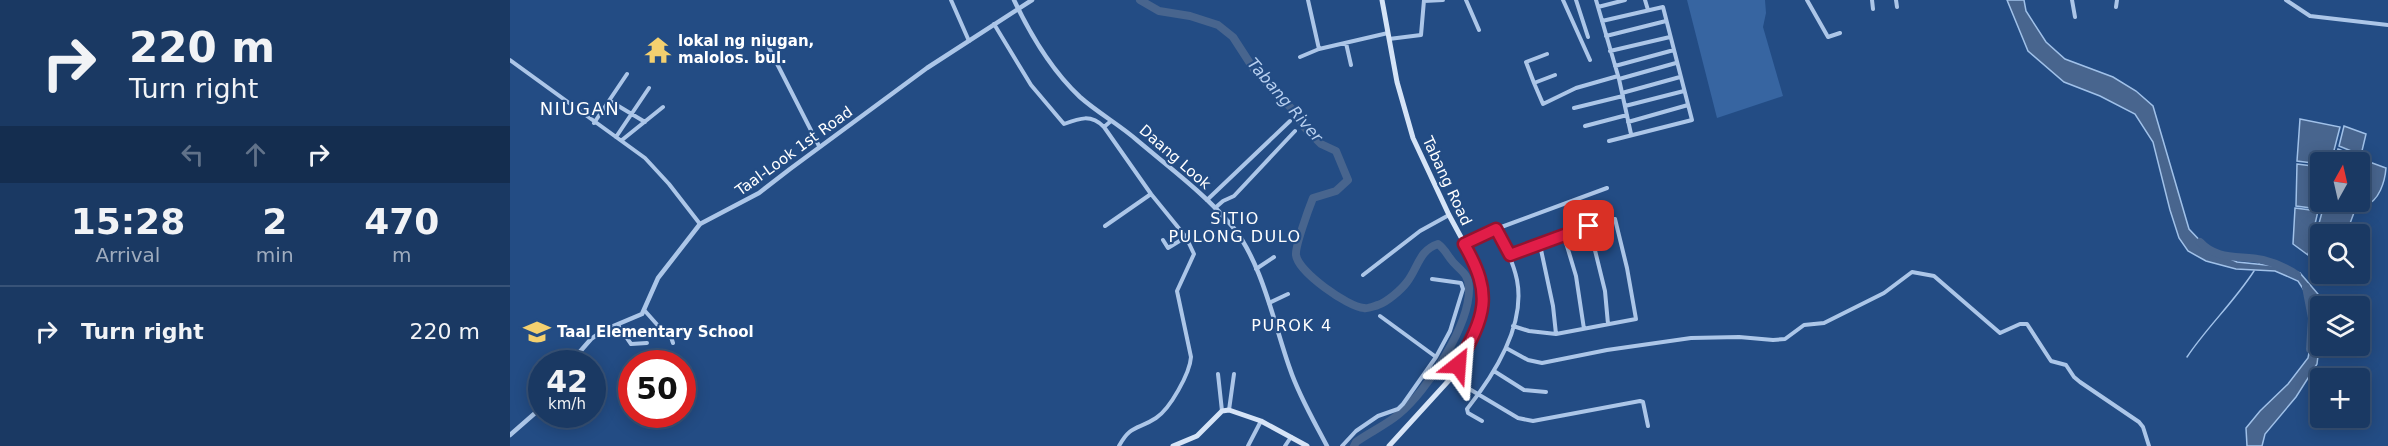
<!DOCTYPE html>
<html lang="en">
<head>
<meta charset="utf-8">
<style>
	:root { --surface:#1a3963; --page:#27446c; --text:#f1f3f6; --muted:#9facbe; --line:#385378 }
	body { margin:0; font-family:"DejaVu Sans",sans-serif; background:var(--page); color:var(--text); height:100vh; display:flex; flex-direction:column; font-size:22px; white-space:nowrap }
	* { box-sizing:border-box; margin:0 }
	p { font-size:20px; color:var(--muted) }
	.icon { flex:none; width:33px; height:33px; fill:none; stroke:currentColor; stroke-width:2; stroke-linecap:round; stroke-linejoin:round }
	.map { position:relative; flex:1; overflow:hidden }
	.drawer { display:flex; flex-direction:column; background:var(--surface); width:510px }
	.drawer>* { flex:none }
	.top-card { background:#1a3963; color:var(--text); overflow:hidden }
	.needle { width:39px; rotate:8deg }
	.fabs { position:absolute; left:1800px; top:152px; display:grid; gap:12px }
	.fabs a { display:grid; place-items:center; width:60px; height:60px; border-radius:6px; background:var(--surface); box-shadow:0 3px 15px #0003,0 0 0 2px var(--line); font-size:30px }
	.speed { position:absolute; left:18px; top:350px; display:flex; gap:12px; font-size:30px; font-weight:700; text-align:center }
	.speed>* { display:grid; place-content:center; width:78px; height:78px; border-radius:50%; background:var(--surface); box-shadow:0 3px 15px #0003,0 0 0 2px var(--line); line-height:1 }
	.speed small { font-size:15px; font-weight:400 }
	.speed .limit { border:9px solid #d22; background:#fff; color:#111 }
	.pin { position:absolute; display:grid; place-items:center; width:51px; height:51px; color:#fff; margin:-26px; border-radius:12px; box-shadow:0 3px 9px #0006 }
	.me { position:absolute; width:66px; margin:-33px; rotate:28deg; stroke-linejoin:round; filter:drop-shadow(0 0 4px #0008) }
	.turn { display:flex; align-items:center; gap:21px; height:126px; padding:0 30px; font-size:27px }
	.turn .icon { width:78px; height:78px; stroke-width:2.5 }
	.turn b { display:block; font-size:42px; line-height:51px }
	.lanes { display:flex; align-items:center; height:57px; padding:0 30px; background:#0003; justify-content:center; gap:30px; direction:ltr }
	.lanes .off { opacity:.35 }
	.eta { display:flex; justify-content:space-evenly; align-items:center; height:102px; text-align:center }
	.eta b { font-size:36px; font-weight:800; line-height:42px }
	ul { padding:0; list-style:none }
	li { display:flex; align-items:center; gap:18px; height:90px; padding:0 30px; border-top:2px solid var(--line) }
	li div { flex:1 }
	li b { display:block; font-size:22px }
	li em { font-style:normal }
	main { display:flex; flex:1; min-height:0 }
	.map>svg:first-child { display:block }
</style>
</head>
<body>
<main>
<section class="drawer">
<div class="top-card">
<div class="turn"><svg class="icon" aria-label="right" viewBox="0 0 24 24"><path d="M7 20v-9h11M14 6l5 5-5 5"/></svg><div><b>220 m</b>Turn right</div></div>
<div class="lanes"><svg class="icon off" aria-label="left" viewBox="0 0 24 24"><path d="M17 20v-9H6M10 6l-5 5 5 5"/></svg><svg class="icon off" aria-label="ahead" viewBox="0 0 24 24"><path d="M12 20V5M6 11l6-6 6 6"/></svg><svg class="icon" aria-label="right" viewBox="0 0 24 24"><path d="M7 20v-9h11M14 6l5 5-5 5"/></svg></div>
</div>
<div class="eta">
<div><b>15:28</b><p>Arrival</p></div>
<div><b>2</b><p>min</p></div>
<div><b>470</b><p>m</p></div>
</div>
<ul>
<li><svg class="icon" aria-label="right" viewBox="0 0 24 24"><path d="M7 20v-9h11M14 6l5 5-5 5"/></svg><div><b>Turn right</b></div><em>220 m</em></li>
</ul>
</section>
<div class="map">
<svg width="1878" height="446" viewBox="0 0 1878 446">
	<rect width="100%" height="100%" fill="#234c84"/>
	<path fill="#3765a1" d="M 1177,0 L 1255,0 L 1256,13 L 1253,27 L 1273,96 L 1207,118 Z"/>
	<path fill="#48658e" stroke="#a0c1e9" stroke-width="1.5" d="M 1497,0 L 1514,0 L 1516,11 L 1536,42 L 1555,59 L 1603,77 L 1626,91 L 1643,106 L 1679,229 L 1697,248 L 1727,262 L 1766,266 L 1790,273 L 1808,294 L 1810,339 L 1807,364 L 1786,397 L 1755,434 L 1752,446 L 1737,446 L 1736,428 L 1750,411 L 1778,384 L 1798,358 L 1804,329 L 1801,301 L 1788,281 L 1765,271 L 1726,269 L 1696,261 L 1678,251 L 1669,238 L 1660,210 L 1643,142 L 1625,114 L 1590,96 L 1554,82 L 1518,51 Z
		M 1790,119 L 1830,127 L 1821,162 L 1810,162 L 1810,164 L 1787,161 Z
		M 1834,126 L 1856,134 L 1851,155 L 1829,146 Z
		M 1828,149 L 1850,158 L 1849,162 L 1825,162 Z
		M 1854,160 L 1876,168 C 1875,181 1869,202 1855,205 L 1843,201 L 1850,201 L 1850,175 Z
		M 1787,164 L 1810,167 L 1811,201 L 1809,209 L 1786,206 Z
		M 1815,201 L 1834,201 L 1844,205 L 1845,210 L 1836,234 L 1810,234 L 1809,263 L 1800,257 Z
		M 1785,208 L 1808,211 L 1798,255 L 1783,244 Z"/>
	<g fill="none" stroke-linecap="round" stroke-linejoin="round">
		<path stroke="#a0c1e9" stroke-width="1.5" d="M 1749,264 L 1752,260
			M 1677,357 C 1697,327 1724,302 1744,271"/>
		<path stroke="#48658e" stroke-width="8" d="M 630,0 L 649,11 L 680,16 L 708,25 L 723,37 L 745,71 L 784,111 L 794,127 L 811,144 L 826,151 L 838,180 L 826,191 L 803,198 C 799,208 785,246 786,255 C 788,272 838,307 854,308 C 858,309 864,306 868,305 C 877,302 891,290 897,282 C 908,268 909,250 928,244 C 935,249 937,255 943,262 C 950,270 959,274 959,288 C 960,325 917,391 889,414 C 876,425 860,432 846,442 L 844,446
			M 1690,242 C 1707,261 1731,255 1753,260 C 1765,263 1777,268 1787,275
			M 1796,287 L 1802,318 L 1800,349"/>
		<path stroke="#acc6e8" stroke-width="4" d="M 441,0 L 459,41
			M 798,0 L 809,49 L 878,33
			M 956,0 L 969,30
			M 1053,0 L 1080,60
			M 1066,0 L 1078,37
			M 1086,0 L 1109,79 L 1121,134
			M 1135,0 L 1138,10
			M 1297,0 L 1318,37 L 1330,33
			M 1362,0 L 1363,9
			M 1386,0 L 1387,7
			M 1562,0 L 1565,17
			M 1776,0 L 1800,16 L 1878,25
			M 914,1 L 933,0
			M 1088,7 L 1115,0
			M 1606,7 L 1607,0
			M 1092,21 L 1153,7 L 1182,120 L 1099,141
			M 484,24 L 521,85 L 554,124 C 570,118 581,114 594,127
			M 1096,36 L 1156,21
			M 879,39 L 911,35 L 914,0
			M 836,43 L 841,65
			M 259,48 L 309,146
			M 1100,51 L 1160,37
			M 1037,54 L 1016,62 L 1024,83 L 1045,75
			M 790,57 L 809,49
			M 0,60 L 135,158 L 159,184 L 190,224
			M 1105,66 L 1164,50
			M 1109,79 L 1166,63
			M 1024,83 L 1033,104 L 1066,88 L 1108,76
			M 1112,93 L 1170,77
			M 100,101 L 135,122
			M 1115,106 L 1174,91
			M 1064,108 L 1113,96
			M 601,121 L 594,127 L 641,194 L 676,237 L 684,254 L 667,291 L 681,357 C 680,373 660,409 646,418 C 628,430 621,424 609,446
			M 1118,122 L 1178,105
			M 84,123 L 117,74
			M 1075,126 L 1117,115
			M 106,137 L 139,88
			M 112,140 L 153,107
			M 697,200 L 780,121
			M 705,208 L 713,201 L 724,196 L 785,131
			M 595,226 L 641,194
			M 1079,226 L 1095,291 L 1098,324
			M 1054,236 L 1066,276 L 1074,329
			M 653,240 L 658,248 L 676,237
			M 955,244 L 986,229 L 1097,188
			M 1030,245 L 1043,306 L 1046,334
			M 1000,255 L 1105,219 L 1117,268 L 1126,319 L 1046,334 L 1019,331 L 1003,326
			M 746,269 L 764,257
			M 853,275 L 910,231 L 939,215
			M 759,303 L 778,294
			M 135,311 L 151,329 L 152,335 L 161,337 L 163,343
			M 870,316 L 926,357
			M 108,325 L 121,344 L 137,343
			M 996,348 L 1018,360 L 1032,363 L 1097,350 L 1181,338 L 1229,337 L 1263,340 L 1275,339 L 1294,325 L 1314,323 L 1374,293 L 1402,272 L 1424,276 L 1490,333 L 1510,324 L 1517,324 L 1541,361 L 1556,365 L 1564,377 L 1570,382 L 1629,422 L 1633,427 L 1639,446
			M 984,371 L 1014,390 L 1036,392
			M 708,374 L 712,411
			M 941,378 L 1008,418 L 1023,421 L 1130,401 L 1133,402 L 1138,426
			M 719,410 L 724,374
			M 972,421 L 958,413 L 957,409 C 984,375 1016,326 1007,280 C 1003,261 995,245 986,229
			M 738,446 L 751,421
			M 775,446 L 781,437
			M 832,446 L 846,431 L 868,416 L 888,409 L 893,404 L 926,357 L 940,331 L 953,289 L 951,283 L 922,279"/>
		<path stroke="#acc6e8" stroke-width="4.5" d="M 504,0 C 521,36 541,70 570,97 C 588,113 610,125 628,141 C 660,168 695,194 722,226 C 752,262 764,324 780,369 C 789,396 804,421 817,446
			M 60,363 L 81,339 L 94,330 L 132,314 L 148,278 L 190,224 L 249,193 L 280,169 L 417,68 L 522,0
			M 0,435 L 32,407"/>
		<path stroke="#d6e4f7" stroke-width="5" d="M 872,0 L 887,82 L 903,138 L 939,215 L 965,263 L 974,289 L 974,304 L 965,334 L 941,378 L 879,446
			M 663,446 L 687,436 L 712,411 L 719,410 L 751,421 L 797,446"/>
	</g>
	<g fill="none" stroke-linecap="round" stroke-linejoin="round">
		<defs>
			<path id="route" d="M 948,365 C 975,315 984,296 954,244 L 986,229 L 1000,255 L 1079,226"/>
		</defs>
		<use href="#route" stroke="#92132f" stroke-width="15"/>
		<use href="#route" stroke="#e11d48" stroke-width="10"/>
	</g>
	<defs>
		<symbol id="temple-bare" viewBox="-9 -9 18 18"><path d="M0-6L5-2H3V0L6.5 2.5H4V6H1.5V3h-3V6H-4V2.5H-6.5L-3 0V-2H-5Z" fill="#f4d06f" stroke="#234c84" stroke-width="2.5" paint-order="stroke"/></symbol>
		<symbol id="school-bare" viewBox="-9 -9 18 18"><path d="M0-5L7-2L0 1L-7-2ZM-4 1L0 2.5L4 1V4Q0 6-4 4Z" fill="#f4d06f" stroke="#234c84" stroke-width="2.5" paint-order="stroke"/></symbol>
	</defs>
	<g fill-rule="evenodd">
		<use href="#temple-bare" x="129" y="31" width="38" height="38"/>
		<use href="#school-bare" x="8" y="313" width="38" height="38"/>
	</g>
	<g text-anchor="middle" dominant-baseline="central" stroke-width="4.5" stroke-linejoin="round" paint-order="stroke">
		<g font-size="15" font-weight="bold" fill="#fff" stroke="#234c84" text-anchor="start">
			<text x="168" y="41">lokal ng niugan,<tspan x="168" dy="17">malolos. bul.</tspan></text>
			<text x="47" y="332">Taal Elementary School</text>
		</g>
		<g font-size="15" fill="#fff" stroke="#234c84">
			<text transform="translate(284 151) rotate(-36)">Taal-Look 1st Road</text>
			<text transform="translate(665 157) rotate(41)">Daang Look</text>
			<text transform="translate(937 181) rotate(65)">Tabang Road</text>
		</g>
		<g font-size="16" font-style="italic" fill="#b8d0f0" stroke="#234c84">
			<text transform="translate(775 100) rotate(49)">Tabang River</text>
		</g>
		<g font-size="16" letter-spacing="1.5" fill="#fff" stroke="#234c84">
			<text x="725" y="218">SITIO<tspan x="725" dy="18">PULONG DULO</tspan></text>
			<text x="782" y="325">PUROK 4</text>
		</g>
		<g font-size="18" letter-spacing="1.5" fill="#fff" stroke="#234c84">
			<text x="70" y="108">NIUGAN</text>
		</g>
	</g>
</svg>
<div class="fabs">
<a><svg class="needle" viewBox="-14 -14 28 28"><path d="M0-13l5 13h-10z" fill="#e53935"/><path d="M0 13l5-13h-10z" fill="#9facbe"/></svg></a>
<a><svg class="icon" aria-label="search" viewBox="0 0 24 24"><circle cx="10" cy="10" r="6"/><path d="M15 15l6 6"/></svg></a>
<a><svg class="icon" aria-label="layers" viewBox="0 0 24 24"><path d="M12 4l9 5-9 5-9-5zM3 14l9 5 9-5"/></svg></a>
<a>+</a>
</div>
<div class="speed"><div>42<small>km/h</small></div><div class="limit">50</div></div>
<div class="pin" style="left:1079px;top:226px;background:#d93025"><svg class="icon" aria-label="arrive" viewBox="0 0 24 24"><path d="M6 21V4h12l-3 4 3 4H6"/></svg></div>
<svg class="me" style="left:948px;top:365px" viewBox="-20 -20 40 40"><path d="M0-17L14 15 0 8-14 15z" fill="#e11d48" stroke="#fff" stroke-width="4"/></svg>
</div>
</main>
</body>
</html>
